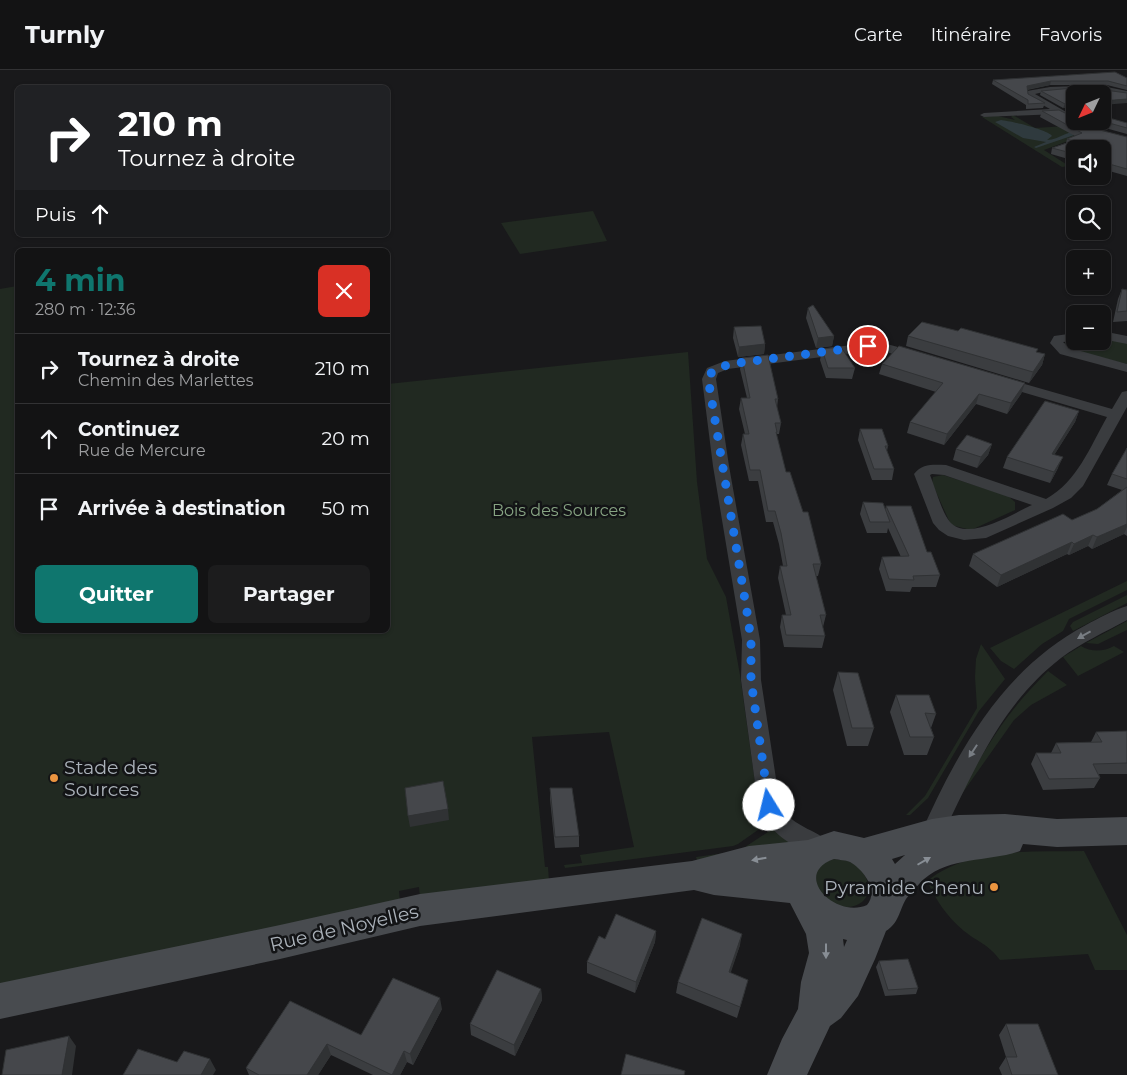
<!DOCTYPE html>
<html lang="fr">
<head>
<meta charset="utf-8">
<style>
	:root { --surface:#131314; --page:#1c1c1d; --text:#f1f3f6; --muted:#9d9ea0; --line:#323234; --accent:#0f766e }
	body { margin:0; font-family:Montserrat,sans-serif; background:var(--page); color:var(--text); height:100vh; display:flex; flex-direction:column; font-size:19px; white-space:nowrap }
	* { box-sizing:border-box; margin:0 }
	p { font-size:16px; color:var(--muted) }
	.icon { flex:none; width:28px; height:28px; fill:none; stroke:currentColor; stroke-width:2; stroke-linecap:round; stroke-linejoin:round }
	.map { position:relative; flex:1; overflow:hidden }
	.sheet { position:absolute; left:15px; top:178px; width:375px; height:385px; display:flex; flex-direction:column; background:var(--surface); border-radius:8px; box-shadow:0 1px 4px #0004,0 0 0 1px var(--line) }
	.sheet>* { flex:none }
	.banner { position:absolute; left:15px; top:15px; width:375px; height:152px; border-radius:8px; box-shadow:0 1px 4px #0004,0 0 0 1px var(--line); background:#202124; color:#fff; overflow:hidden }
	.needle { width:32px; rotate:227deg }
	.tools { position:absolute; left:1066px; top:15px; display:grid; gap:10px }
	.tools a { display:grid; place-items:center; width:45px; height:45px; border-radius:8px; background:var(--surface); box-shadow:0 1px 4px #0004,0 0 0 1px var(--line); font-size:25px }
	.pin { position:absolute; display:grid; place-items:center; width:42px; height:42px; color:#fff; margin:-21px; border:2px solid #fff; border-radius:50%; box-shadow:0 1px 5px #0007 }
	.me { position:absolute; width:55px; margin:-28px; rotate:351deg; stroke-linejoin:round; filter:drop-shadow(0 0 4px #0008) }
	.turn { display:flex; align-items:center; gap:18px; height:105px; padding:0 20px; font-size:22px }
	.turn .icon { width:65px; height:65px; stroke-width:2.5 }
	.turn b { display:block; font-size:35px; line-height:42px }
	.then { display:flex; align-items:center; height:48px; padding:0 20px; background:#0003; gap:10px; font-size:19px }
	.round { display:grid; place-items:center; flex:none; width:52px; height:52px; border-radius:8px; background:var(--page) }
	.overview { display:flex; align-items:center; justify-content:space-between; height:85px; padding:0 20px }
	h1 { font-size:30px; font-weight:700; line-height:38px; color:var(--accent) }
	.primary-button { display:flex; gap:10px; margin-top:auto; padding:10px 20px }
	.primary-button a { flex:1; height:58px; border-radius:8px; background:var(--accent); color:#fff; font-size:20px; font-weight:700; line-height:58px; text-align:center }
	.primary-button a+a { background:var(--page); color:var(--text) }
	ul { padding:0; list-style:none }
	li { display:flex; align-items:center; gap:15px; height:70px; padding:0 20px; border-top:1px solid var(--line) }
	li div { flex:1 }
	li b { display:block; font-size:19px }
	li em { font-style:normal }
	header { display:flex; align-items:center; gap:30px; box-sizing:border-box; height:70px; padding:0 25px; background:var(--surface); border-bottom:1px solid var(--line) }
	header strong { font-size:24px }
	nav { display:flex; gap:28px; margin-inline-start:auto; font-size:18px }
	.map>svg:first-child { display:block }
</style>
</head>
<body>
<header>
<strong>Turnly</strong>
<nav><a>Carte</a><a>Itinéraire</a><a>Favoris</a></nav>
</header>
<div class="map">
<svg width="1127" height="1005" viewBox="0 0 1127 1005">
	<rect width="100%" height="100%" fill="#19191b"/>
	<path fill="#212921" d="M 1013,45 L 1035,58 L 1082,55 L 1087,64 L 1044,80 L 1069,96 L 1062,97 L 982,47 L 998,46 L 1015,50 L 1011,47 Z
		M 593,141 L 607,171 L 520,184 L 501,153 Z
		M 17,216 L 18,560 L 388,560 L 388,314 L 688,282 L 697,412 L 707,489 L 726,527 L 740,605 L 758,734 L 768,753 L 738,774 L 733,776 L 565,798 L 564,795 L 582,793 L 580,785 L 634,777 L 609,662 L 532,667 L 545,797 L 548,797 L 549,811 L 420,828 L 419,817 L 399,821 L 400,832 L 0,917 L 0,219 Z
		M 1103,268 L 1127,274 L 1127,294 L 1071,280 L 1064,273 L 1075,270 L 1102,271 Z
		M 943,405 L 1008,426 L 1015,432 L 1015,440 L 971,460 L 951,455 L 932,413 L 933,407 Z
		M 1127,511 L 1127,520 L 1069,549 L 1063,561 L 1042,574 L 1014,599 L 1001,591 L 990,578 Z
		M 1127,525 L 1127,533 L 1073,561 L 1070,556 L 1073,552 Z
		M 1127,551 L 1127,560 L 1098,574 L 1086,573 Z
		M 981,574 L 1005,609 L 979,641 L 928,728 L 910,745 L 906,745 L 925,726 L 977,638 L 975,607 L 976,589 Z
		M 1081,576 C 1091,582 1103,582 1114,576 L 1124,582 L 1078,606 L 1063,587 Z
		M 1048,601 L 1067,615 L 1031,635 L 1014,650 L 959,728 C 964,713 973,700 981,687 C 1002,652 1019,630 1048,601 Z
		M 774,758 L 792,775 L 697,790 L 696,787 L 739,781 Z
		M 1084,781 L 1127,865 L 1127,900 L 1095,900 L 1088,884 L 1000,890 C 987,873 979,873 964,861 C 947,847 936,830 927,811 C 970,777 1031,782 1084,781 Z
		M 834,789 C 840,790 847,790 852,793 C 865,800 876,820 862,832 C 837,851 800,811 819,795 C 823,792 829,791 834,789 Z"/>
	<path fill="#2f3a3e" d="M 1001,50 C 1011,51 1048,60 1052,66 L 1047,70 C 1062,69 1071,57 1086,61 L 1036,78 L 1034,77 L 1046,72 L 1023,68 L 995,52 Z"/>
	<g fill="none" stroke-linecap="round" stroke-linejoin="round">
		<path fill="#3a3c3f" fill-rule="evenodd" d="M 1079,16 L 1107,17 L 1127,21 L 1127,26 C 1099,19 1064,16 1035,24 L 1075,47 L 1075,51 L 1078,51 L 1075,53 L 1058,44 L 984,47 L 980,45 L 984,43 L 1050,39 L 1028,27 L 1027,21 L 1050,17 Z
			M 1102,261 L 1127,266 L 1127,274 L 1102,269 Z
			M 1075,263 L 1075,271 L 1063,272 L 1070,278 L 1127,294 L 1127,302 L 1060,284 L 1050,273 L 1054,266 Z
			M 868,273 L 887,274 L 923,284 L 925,287 L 918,291 L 886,282 L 868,281 L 728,299 L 718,303 L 716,309 L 729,396 L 760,570 L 761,610 L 780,735 C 792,759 823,760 832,777 L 828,784 L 820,787 C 790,776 771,765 758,735 L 741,610 L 742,570 L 713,396 L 702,309 L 707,298 L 725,291 Z
			M 1000,307 L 1112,339 L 1122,322 L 1127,321 L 1127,337 L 1083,416 L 1071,428 L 1053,438 L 986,468 L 964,470 L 948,466 L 939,460 L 933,453 L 914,404 C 923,393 933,395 946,395 L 1046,429 C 1077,412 1090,377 1107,347 L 995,314 L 993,311 ZM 932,404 L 944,405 L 1032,435 C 1012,444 968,472 950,452 C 942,443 935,417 930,405 Z
			M 1127,536 L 1127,550 C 1105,562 1081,573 1061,588 C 1000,635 973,703 940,770 L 932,773 L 924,770 L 921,763 C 958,680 1003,599 1086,555 C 1099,548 1113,540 1127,536 Z"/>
		<path fill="#484b4f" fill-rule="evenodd" d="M 1005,744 L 1057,749 L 1127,747 L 1127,775 L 1057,777 L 1023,774 L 1020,781 C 988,792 951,786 924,809 C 918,815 911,822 906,829 C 899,841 899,853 886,861 L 875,889 L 858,926 L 841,948 L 830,956 L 807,1005 L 767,1005 L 782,969 L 798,939 L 801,912 L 809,883 L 806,864 L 790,833 L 714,825 L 694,820 L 420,856 L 280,889 L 0,949 L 0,913 L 280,855 L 420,824 L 692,791 L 749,776 L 808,770 L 834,761 L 864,768 L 932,749 L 959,745 ZM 905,785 L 895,794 L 892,789 ZM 834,789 C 839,790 845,790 850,792 C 864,800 879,821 867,835 C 835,849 791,804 834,789 ZM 843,869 L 847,870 L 844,877 Z"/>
	</g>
	<path fill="#3b3d40" d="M 1127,8 L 1127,20 L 1107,15 L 1050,15 L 1027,20 L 1028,24 L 1045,33 L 1043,38 L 1026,39 L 1026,35 L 992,14 L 993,10 Z
		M 1041,21 L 1075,24 L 1075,37 L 1063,38 L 1040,25 Z
		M 1042,41 L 1092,58 L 1127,67 L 1127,106 L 1102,99 L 1102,79 L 1075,79 L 1075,91 L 1051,84 L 1052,78 L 1066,73 L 1067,69 L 1075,66 L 1040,47 Z
		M 1088,51 L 1127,53 L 1127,64 L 1098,56 Z
		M 1122,219 L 1127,220 L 1127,251 L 1113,252 L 1118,229 Z
		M 808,238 L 834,266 L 832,276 L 816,278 L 806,248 Z
		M 734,257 L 765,274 L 764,284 L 738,287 L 733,268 Z
		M 908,266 L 1037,282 L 1045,284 L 1042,295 L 1029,313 L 906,276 Z
		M 822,279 L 855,298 L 852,309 L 826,308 L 820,290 Z
		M 742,288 L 778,329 L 777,338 L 781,353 L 779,364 L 777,364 L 777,367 L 786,402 L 803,442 L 821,494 L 818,506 L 816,506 L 826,545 L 823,557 L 822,557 L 825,566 L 822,578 L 784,577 L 780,557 L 782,545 L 786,545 L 778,508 L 780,496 L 783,496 L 779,474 L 773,452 L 766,452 L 758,411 L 749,411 L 741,375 L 743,364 L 745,364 L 739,339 L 741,328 L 747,328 L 740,299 Z
		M 882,294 L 1025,313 L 1021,324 L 1007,344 L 976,334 L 944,375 L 907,363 L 910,352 L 936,322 L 879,304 Z
		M 1079,341 L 1075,352 L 1054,385 L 1058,398 L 1050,413 L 1003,398 L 1007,387 Z
		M 860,359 L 888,376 L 887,381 L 894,399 L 892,410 L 872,410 L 858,370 Z
		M 992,374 L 988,385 L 977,398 L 953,390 L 956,379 Z
		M 1127,378 L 1127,466 L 1124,464 L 1092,479 L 1088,476 L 1069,485 L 1067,484 L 997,517 L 969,496 L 973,484 L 1072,450 L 1097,439 L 1122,420 L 1107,415 L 1112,404 Z
		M 863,432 L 885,440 L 886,436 L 927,482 L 940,505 L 936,517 L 912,517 L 910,522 L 886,521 L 879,499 L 882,487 L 901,487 L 888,458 L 887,463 L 867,463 L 860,444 Z
		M 838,602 L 874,658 L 868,676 L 847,676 L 833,620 Z
		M 896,625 L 936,644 L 931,658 L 934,667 L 927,685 L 904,685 L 890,642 Z
		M 1127,661 L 1127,704 L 1099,704 L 1100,708 L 1094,718 L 1043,720 L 1031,694 L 1036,683 L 1051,683 L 1056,673 L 1091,672 L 1096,662 Z
		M 550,718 L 579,766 L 579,777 L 555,778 L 550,729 Z
		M 656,861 L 655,872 L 635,923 L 587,903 L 587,892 L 605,869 Z
		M 740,875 L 730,903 L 745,921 L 737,948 L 676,923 L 678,912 Z
		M 879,891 L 918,918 L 916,924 L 885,926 L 876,897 Z
		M 541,919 L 542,930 L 515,986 L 471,965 L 470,954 Z
		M 290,931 L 361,965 L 442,939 L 413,995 L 407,992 L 400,1005 L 373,1005 L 331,985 L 318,1005 L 249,1005 L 246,998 Z
		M 1006,954 L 1058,1005 L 1002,1005 L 999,998 L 1006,987 L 999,965 Z"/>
	<path fill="#303234" d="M 1051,11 L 1050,15 L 1025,20 L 1027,16 Z
		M 1127,29 L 1127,33 L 1102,35 L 1102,31 Z
		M 1075,33 L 1075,37 L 1063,38 L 1065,34 Z
		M 834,266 L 832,276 L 816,278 L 818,268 Z
		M 765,274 L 764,284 L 738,287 L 739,277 Z
		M 1045,284 L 1042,295 L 1029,313 L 1033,302 Z
		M 1025,313 L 1021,324 L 1007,344 L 1011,333 Z
		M 979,324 L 976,334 L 944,375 L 947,364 Z
		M 1079,341 L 1075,352 L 1048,395 L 1052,384 Z
		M 992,374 L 988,385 L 977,398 L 981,387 Z
		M 1063,387 L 1058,398 L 1050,413 L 1054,402 Z
		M 1127,454 L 1127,457 L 1124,464 L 1092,479 L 1097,467 Z
		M 1093,465 L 1088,476 L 1069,485 L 1074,474 Z
		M 1072,472 L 1067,484 L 997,517 L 1001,505 Z
		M 448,739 L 449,750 L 410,757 L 408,746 Z
		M 656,861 L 655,872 L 635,923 L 636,912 Z
		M 742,864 L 740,875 L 727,914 L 729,902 Z
		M 541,919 L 542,930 L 515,986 L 514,975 Z
		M 440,928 L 442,939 L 413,995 L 410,984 Z
		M 69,966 L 76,976 L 72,1005 L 62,1005 Z
		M 327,974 L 331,985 L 318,1005 L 307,1005 Z
		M 404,981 L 407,992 L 400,1005 L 392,1005 Z
		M 210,989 L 216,1000 L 213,1005 L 201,1005 Z"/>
	<path fill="#45474b" stroke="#303234" d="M 1115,2 L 1127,8 L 1127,16 L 1108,11 L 1051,11 L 1027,16 L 1028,24 L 1045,33 L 1028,34 L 1028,30 L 993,10 Z
		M 1083,17 L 1127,23 L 1127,29 L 1102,31 L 1102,24 L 1075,24 L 1075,33 L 1065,34 L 1041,21 Z
		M 1059,40 L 1075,48 L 1075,51 L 1080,51 L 1092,58 L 1127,67 L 1127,99 L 1102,92 L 1102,79 L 1075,79 L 1075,84 L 1052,78 L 1073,71 L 1067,69 L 1082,63 L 1042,41 Z
		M 1102,46 L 1127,53 L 1127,58 L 1102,51 Z
		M 1122,219 L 1127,220 L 1127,241 L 1117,242 Z
		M 813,235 L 834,266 L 818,268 L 808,238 Z
		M 922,252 L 958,261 L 961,258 L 1038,279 L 1036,282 L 1045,284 L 1033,302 L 908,266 Z
		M 761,256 L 765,274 L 739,277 L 734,257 Z
		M 899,276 L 1025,313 L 1011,333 L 979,324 L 947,364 L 910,352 L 943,313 L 882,294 Z
		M 841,277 L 855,298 L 828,298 L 822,279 Z
		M 768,285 L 778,329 L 775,329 L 781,353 L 775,353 L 777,362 L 776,362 L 786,402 L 790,402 L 803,442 L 808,442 L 821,494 L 813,494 L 826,545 L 820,545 L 825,566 L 786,565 L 782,545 L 791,545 L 780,496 L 787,496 L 781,463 L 775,441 L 768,441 L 760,400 L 750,400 L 743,364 L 749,364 L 741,328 L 750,328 L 742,288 Z
		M 1045,331 L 1079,341 L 1052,384 L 1063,387 L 1054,402 L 1007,387 Z
		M 860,359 L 882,359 L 888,376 L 885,376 L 894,399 L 874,399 Z
		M 967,365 L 992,374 L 981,387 L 956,379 Z
		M 1127,378 L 1127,409 L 1112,404 Z
		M 1127,417 L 1127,454 L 1097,467 L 1093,465 L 1074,474 L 1072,472 L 1001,505 L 973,484 L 1063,444 L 1072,450 L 1097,439 Z
		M 863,432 L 883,433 L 890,452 L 870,452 Z
		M 886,436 L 911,436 L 927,482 L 931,482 L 940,505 L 913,506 L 914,510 L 889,509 L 882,487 L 909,486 Z
		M 838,602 L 858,603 L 874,658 L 852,658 Z
		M 896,625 L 929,625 L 936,644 L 925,643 L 934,667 L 910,667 Z
		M 1127,661 L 1127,693 L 1093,694 L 1100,708 L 1049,709 L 1036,683 L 1061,683 L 1056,673 L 1102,672 L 1096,662 Z
		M 443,711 L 448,739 L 408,746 L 405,718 Z
		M 550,718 L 572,718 L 579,766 L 555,767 Z
		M 616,844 L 656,861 L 636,912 L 587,892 L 599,866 L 605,869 Z
		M 702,848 L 742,864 L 729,902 L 748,910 L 740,937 L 678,912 Z
		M 908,889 L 918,918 L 888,920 L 879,891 Z
		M 497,900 L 541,919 L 514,975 L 470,954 Z
		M 393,908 L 440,928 L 410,984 L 404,981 L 392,1005 L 327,974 L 307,1005 L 259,1005 L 246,998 L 290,931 L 361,965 Z
		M 1006,954 L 1038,954 L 1058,1005 L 1012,1005 L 1006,987 L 1017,987 Z
		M 69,966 L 62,1005 L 2,1005 L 6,980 Z
		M 138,979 L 177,992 L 184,981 L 210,989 L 201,1005 L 123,1005 Z
		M 626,984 L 685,1001 L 684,1005 L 621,1005 Z"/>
	<defs><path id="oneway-solid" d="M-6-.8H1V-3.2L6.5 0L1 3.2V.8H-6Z" transform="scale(1.25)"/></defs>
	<g fill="#787d83">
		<use href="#oneway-solid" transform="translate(1084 565) rotate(151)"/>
		<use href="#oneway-solid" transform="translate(973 681) rotate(123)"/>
	</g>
	<g fill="#888e95">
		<use href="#oneway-solid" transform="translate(759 789) rotate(170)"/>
		<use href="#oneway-solid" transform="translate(924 791) rotate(-30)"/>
		<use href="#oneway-solid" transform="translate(826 881) rotate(90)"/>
	</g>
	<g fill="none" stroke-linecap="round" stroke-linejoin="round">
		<path stroke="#1a73e8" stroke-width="9" stroke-dasharray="0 16.2" d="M 769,735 L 751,610 L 751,570 L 747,542 L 709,314 L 710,304 L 716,299 L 730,294 L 868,276"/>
	</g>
	<g fill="#eb9440" stroke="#131416" stroke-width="2">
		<circle cx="54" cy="708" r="5"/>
		<circle cx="994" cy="817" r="5"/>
	</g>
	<g text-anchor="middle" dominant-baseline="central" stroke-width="5" stroke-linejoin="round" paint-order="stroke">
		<g font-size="16" fill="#87a483" stroke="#131416">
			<text x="559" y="440">Bois des Sources</text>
		</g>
		<g font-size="19" fill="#abb2ba" stroke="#131416" text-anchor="start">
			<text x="64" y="697">Stade des<tspan x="64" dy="22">Sources</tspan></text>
			<text x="984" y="817" text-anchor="end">Pyramide Chenu</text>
		</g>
		<g font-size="19" fill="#abb2ba" stroke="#131416">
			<text transform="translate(344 858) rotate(-13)">Rue de Noyelles</text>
		</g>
	</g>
</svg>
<div class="tools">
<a><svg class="needle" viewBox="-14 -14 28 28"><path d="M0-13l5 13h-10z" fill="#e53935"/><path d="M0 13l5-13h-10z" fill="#9d9ea0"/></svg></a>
<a><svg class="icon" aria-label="sound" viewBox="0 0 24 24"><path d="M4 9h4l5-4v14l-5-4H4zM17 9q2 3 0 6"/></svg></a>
<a><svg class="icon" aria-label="search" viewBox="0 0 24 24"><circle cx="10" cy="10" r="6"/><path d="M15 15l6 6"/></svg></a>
<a>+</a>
<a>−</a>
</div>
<div class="pin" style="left:868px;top:276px;background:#d93025"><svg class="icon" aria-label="arrive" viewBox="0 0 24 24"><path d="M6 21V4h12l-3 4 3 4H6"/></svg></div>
<svg class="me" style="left:769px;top:735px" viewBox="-20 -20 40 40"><circle r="19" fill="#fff"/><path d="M0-13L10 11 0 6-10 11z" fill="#1a73e8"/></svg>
<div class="banner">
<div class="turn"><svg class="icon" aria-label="right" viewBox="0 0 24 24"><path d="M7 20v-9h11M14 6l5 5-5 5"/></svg><div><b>210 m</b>Tournez à droite</div></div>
<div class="then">Puis<svg class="icon" aria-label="ahead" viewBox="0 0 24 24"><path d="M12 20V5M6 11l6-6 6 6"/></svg></div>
</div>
<section class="sheet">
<div class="overview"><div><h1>4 min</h1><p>280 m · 12:36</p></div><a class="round" style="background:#d93025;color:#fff"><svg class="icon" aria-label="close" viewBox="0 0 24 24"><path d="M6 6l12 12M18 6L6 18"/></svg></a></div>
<ul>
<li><svg class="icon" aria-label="right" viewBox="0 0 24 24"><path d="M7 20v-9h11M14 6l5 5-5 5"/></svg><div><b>Tournez à droite</b><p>Chemin des Marlettes</p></div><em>210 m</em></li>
<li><svg class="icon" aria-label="ahead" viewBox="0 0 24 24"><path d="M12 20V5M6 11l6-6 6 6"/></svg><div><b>Continuez</b><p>Rue de Mercure</p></div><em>20 m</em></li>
<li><svg class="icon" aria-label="arrive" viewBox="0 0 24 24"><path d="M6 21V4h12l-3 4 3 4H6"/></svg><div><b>Arrivée à destination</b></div><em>50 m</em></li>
</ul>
<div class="primary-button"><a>Quitter</a><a>Partager</a></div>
</section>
</div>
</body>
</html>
